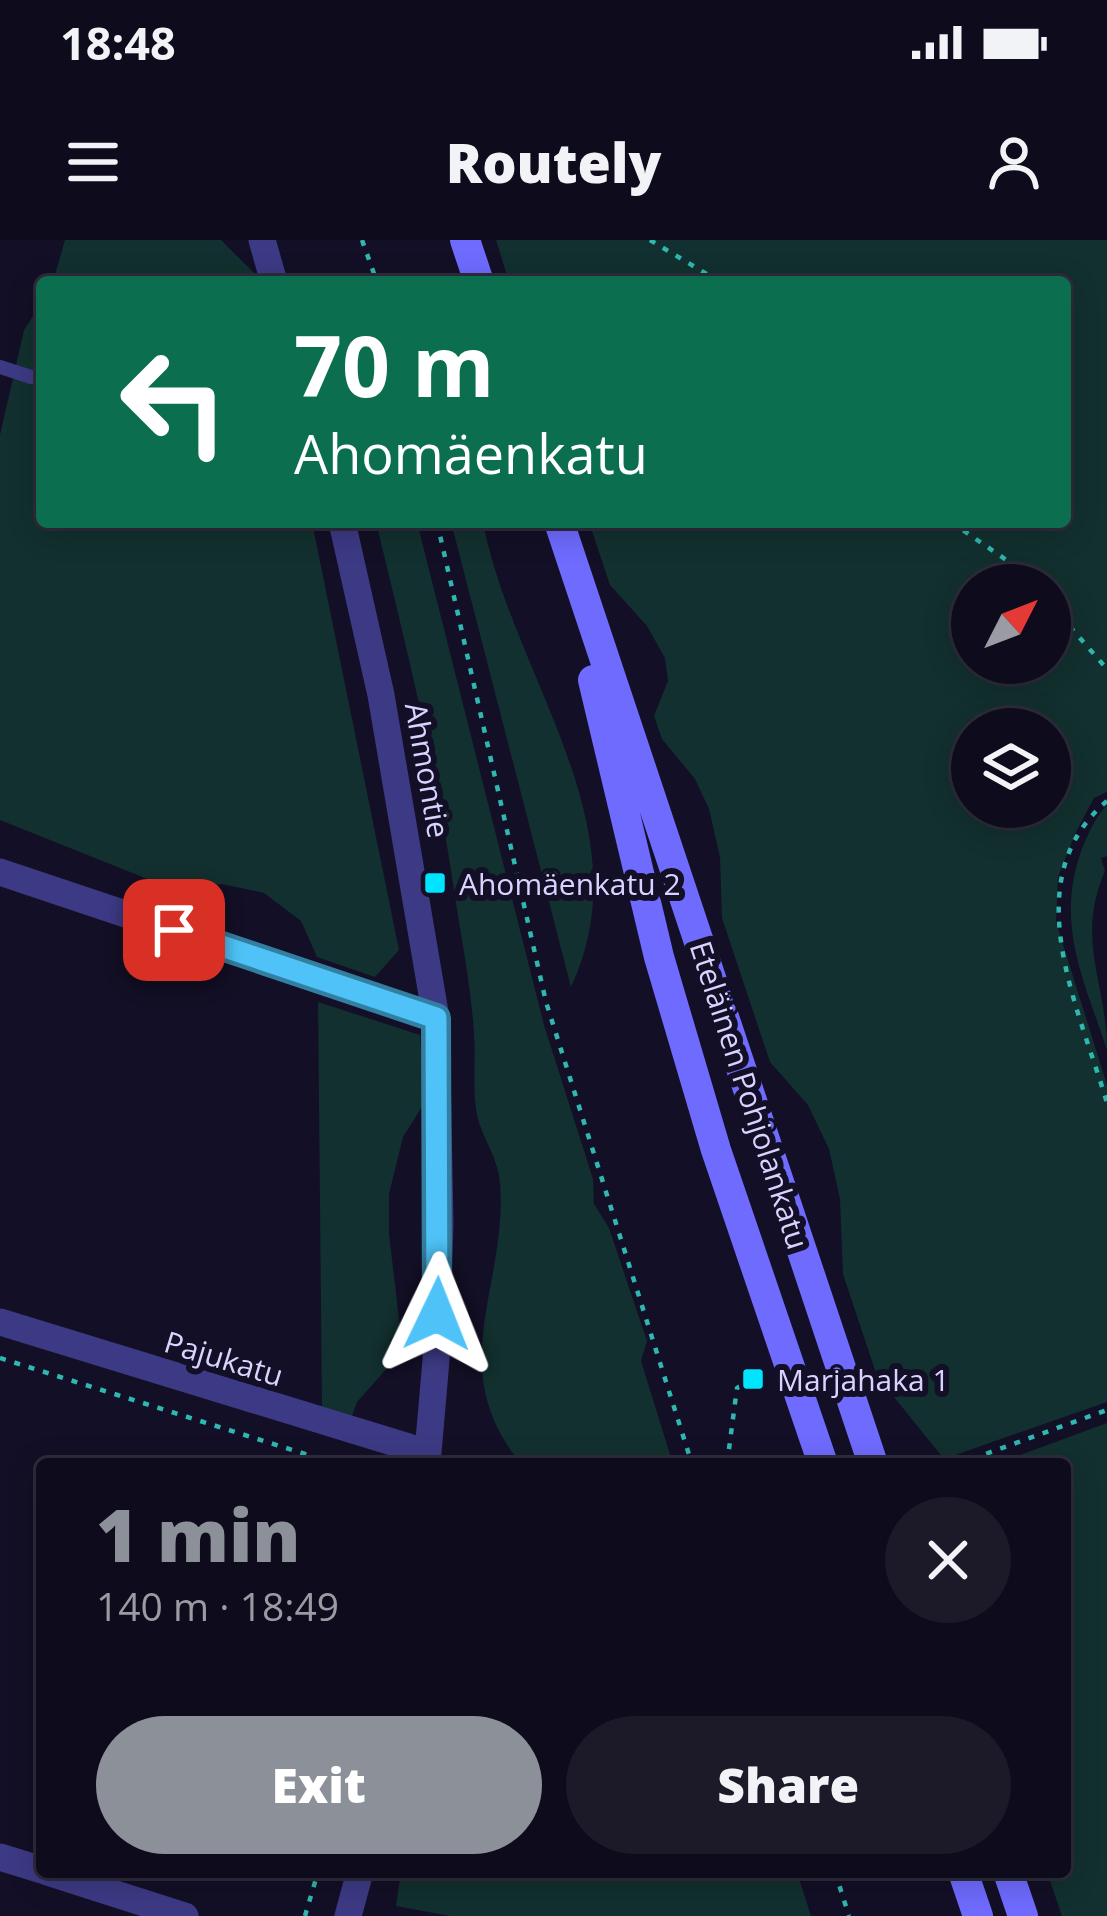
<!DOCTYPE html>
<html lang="en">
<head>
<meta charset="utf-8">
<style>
	:root { --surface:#0e0b1c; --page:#1c1929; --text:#f1f3f6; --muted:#9b9ba3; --line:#2e2b3b; --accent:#8c9099 }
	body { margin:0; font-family:"Open Sans",sans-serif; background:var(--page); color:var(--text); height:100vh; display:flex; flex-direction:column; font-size:45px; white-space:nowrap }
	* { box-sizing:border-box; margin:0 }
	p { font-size:39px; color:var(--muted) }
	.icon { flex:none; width:66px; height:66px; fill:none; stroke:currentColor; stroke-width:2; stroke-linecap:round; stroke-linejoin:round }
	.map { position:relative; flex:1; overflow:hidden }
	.drawer { position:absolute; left:36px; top:1218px; width:1035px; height:420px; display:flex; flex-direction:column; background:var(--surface); border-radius:12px; box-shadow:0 6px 30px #0003,0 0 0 3px var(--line) }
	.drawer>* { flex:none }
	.guide { position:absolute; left:36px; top:36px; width:1035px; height:252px; border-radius:12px; box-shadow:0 6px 30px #0003,0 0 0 3px var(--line); background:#0b6e4f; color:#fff; overflow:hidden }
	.needle { width:78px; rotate:48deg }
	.fabs { position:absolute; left:951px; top:324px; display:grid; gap:24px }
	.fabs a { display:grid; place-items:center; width:120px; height:120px; border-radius:50%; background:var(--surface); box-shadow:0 6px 30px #0003,0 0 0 3px var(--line); font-size:60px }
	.pin { position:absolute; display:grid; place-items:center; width:102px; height:102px; color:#fff; margin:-51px; border-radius:24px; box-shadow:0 6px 18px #0006 }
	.me { position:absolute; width:132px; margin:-66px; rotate:2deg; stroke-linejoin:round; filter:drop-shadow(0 0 9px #0008) }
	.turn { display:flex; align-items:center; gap:42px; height:252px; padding:0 60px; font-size:54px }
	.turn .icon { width:156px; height:156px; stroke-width:2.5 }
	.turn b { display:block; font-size:84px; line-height:102px }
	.round { display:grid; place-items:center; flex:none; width:126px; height:126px; border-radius:63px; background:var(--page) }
	.headline { display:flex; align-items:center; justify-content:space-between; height:204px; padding:0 60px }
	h1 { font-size:72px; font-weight:800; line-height:90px; color:var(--accent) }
	.action { display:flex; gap:24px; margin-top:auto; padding:24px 60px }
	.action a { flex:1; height:138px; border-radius:72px; background:var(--accent); color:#fff; font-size:48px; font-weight:800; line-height:138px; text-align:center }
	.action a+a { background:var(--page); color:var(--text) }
	.status { display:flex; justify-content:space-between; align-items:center; height:84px; padding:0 60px; background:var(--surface); direction:ltr }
	.status svg { height:33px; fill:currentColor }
	header { display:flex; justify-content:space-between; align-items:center; height:156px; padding:0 60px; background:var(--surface); font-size:54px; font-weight:800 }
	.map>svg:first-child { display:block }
</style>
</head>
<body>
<div class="status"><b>18:48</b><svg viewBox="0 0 49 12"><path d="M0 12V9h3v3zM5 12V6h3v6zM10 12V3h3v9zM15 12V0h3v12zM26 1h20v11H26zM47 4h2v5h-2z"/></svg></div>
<header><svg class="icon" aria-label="menu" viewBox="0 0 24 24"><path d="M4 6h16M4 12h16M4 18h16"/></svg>Routely<svg class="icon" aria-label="person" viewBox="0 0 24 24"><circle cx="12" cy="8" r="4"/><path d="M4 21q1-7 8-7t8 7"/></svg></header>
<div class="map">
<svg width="1107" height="1676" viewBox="0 0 1107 1676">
	<rect width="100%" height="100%" fill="#130f26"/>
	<path fill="#12302f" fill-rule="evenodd" d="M 65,0 L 221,0 L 263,42 L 53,42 Z
		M 496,0 L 1107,0 L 1107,552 L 1094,558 L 1075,594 L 1058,637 L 1056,682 L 1107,845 L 1107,1162 L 944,1219 L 877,1136 L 843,1034 L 840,959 L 829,909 L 808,865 L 770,822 L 722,678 L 720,617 L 709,569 L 695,539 L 662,499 L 654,476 L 668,441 L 665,418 L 647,386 L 610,345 L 589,282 L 1065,282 L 1065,42 L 509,42 ZM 972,345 L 1050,345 L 1050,423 L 972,423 ZM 972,489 L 1050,489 L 1050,567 L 972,567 Z
		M 42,62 L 42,282 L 312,282 L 399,710 L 375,737 L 317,717 L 301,681 L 264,653 L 222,644 L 175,650 L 0,580 L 0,195 L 24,90 Z
		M 376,282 L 417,282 L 544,785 L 593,939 L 594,964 L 609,988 L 647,1101 L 641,1121 L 673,1224 L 521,1224 C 442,1127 508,1047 500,943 C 498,917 482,898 477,875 C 472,849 476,820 474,793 C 471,748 462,702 455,657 C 437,530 406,406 376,282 Z
		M 451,282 L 483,282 C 512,436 646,587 571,747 Z
		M 1107,565 L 1107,616 L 1101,618 L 1105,631 C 1075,700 1107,743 1107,810 C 1083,737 1054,682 1083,606 C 1089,592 1096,576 1107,565 Z
		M 318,762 L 420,795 L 425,862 L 403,897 L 389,954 L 389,994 L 400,1087 L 389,1126 L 357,1162 L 352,1176 L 322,1169 Z
		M 1107,1183 L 1107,1676 L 1062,1676 L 1047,1632 L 1065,1632 L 1065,1224 L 1001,1222 Z
		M 401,1632 L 797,1632 L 811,1676 L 450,1676 L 396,1666 Z"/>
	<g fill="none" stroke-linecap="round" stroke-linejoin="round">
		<path stroke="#2fb8b0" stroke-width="4.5" stroke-dasharray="6 9" stroke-linecap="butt" d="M 362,0 L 377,42
			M 650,0 L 720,42
			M 437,282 L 546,762 L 692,1224
			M 951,282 L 1018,328 L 1034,345
			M 1050,364 L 1107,429
			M 1107,561 C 1014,640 1079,767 1107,863
			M 0,1118 L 337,1224
			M 727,1224 L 737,1148 L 753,1139
			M 958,1224 L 1107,1170
			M 835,1632 L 849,1676
			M 305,1676 L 318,1632"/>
		<path stroke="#3d3a85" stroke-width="14" d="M 0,127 L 31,137"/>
		<path stroke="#3d3a85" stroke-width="27" d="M 262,0 L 274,42
			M 342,282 L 381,455 L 436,778 L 440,983 L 436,1120 L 427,1224
			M 0,632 L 436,778
			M 0,1082 L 428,1213
			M 0,1617 L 42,1630
			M 47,1632 L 185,1676
			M 348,1676 L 360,1632"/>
		<path stroke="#6f6bff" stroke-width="30" d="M 465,0 L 479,42
			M 559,282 L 873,1224
			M 593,440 L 659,717 L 716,910 L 823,1224
			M 963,1632 L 978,1676
			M 1008,1632 L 1023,1676"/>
	</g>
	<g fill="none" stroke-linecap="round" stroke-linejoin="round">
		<defs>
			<path id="route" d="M 174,690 L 436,778 L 437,1074"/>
		</defs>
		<use href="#route" stroke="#337fa1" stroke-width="30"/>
		<use href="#route" stroke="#4fc3f7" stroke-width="21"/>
	</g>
	<g fill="#00e5ff" stroke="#130f26" stroke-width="4.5">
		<rect x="423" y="631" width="24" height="24" rx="6"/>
		<rect x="741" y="1127" width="24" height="24" rx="6"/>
	</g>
	<g text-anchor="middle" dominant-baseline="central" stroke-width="12" stroke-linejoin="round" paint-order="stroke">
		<g font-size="30" fill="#d9d4ff" stroke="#130f26">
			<text transform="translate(428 530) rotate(80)">Ahmontie</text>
			<text transform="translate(750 855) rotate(72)">Eteläinen Pohjolankatu</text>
			<text transform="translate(224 1118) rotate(17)">Pajukatu</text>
		</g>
		<g font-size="30" fill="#d9d4ff" stroke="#130f26" text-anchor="start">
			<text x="459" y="643">Ahomäenkatu 2</text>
			<text x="777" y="1139">Marjahaka 1</text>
		</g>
	</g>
</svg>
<div class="fabs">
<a><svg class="needle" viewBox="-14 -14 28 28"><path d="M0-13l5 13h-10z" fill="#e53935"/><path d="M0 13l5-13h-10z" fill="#9b9ba3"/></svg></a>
<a><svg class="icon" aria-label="layers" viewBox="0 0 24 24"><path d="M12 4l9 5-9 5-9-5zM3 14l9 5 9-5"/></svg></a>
</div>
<div class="pin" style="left:174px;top:690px;background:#d93025"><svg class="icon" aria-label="arrive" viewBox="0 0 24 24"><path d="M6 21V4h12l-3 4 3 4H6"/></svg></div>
<svg class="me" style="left:437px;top:1074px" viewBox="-20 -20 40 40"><path d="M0-17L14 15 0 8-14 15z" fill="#4fc3f7" stroke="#fff" stroke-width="4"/></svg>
<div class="guide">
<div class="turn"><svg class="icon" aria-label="left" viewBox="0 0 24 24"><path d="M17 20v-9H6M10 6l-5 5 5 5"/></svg><div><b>70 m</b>Ahomäenkatu</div></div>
</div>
<section class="drawer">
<div class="headline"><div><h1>1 min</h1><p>140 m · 18:49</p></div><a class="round"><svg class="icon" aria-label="close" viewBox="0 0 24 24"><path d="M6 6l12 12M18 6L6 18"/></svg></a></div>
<div class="action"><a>Exit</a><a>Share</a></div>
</section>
</div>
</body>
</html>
